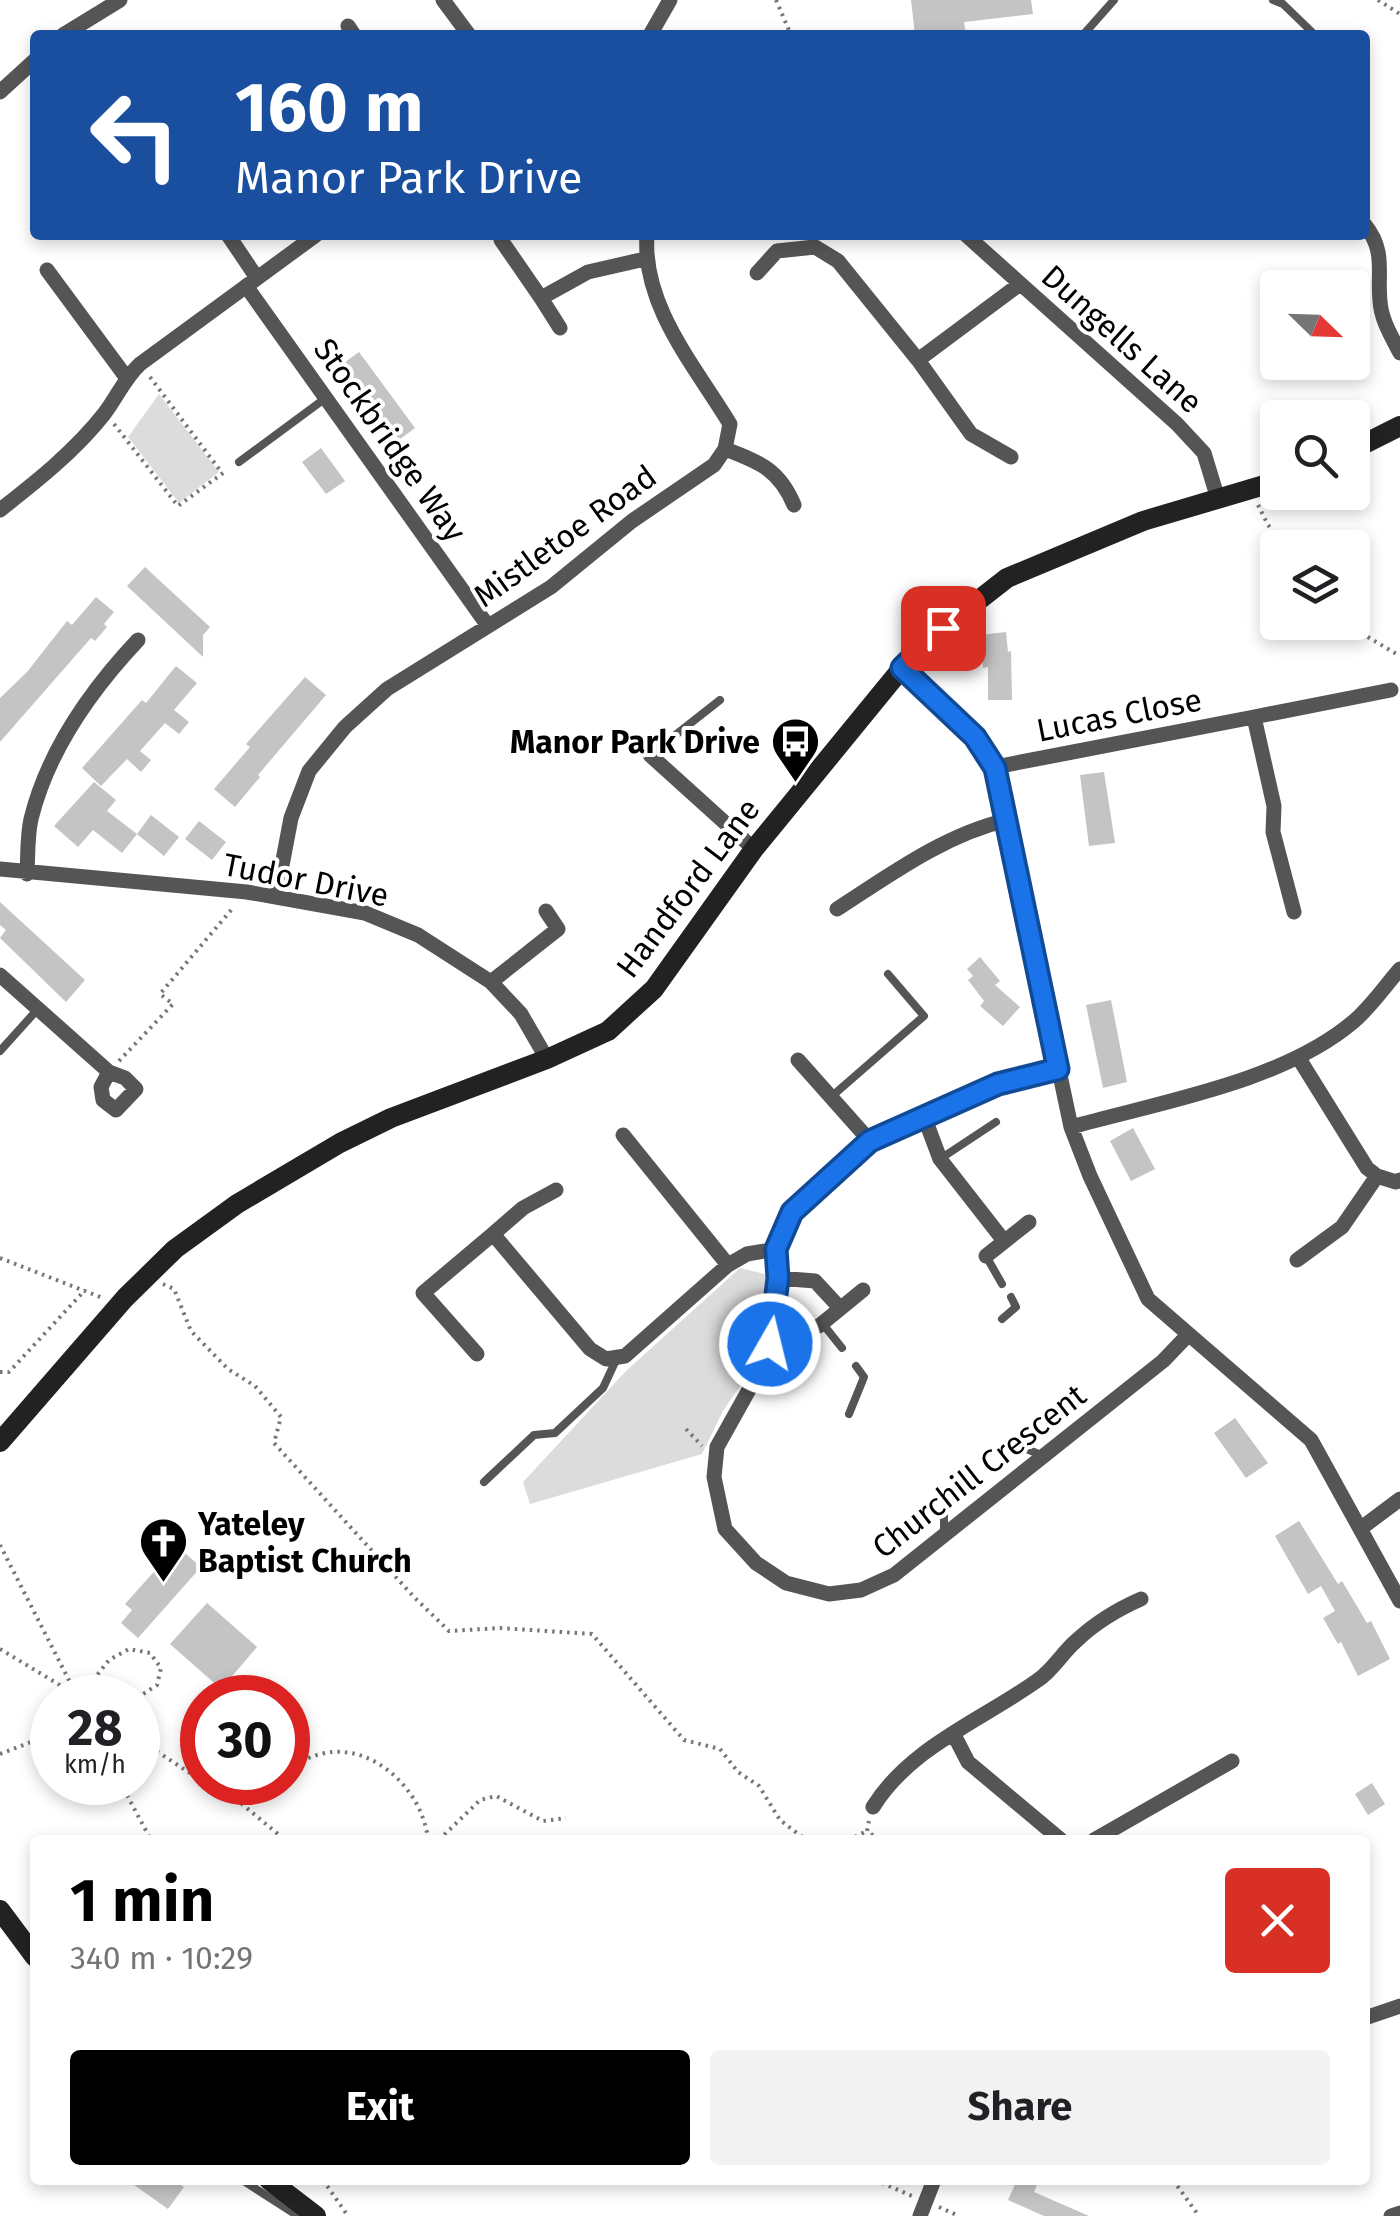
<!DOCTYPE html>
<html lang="en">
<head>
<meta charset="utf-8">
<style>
	:root { --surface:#fff; --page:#f2f2f2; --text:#202124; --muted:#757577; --accent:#000 }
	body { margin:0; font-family:"Fira Sans",sans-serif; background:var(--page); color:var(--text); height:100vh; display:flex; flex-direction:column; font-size:38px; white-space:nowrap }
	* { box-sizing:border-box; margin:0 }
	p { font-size:32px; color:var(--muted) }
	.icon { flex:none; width:55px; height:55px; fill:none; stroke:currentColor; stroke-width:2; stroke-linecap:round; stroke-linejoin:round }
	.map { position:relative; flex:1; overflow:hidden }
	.panel { position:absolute; left:30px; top:1835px; width:1340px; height:350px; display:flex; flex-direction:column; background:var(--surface); border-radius:10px; box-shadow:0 5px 15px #0003 }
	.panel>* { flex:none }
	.top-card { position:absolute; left:30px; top:30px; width:1340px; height:210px; border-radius:10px; box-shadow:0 5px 15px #0003; background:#1a4fa0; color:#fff; overflow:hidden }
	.needle { width:65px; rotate:113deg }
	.tools { position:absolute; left:1260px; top:270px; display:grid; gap:20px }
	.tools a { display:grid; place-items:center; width:110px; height:110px; border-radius:10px; background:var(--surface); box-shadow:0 5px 15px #0003; font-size:50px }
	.speed { position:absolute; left:30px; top:1675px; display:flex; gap:20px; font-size:50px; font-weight:700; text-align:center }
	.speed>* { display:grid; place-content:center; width:130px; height:130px; border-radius:50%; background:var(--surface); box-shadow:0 5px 15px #0003; line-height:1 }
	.speed small { font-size:25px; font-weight:400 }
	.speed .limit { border:15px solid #d22; background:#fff; color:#111 }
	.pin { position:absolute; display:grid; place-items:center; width:85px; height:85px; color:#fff; margin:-42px; border-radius:20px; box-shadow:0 5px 15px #0006 }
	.me { position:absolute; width:110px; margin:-55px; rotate:8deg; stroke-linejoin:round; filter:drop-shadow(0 0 8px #0008) }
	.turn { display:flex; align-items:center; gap:35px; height:210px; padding:0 40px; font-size:45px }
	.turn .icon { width:130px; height:130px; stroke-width:2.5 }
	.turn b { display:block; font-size:70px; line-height:85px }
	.round { display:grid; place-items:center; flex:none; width:105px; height:105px; border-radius:10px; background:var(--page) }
	.overview { display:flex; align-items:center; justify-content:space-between; height:170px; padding:0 40px }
	h1 { font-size:60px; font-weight:700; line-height:75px; color:var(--accent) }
	.primary-button { display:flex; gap:20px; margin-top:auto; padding:20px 40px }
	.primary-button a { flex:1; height:115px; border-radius:10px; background:var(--accent); color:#fff; font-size:40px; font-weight:700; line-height:115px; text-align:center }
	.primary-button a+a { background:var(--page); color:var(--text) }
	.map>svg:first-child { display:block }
</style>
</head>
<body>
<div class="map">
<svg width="1400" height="2216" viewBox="0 0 1400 2216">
	<rect width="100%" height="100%" fill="#fff"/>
	<path fill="#dcdcdc" d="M 159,394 L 219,472 L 179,503 L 128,437 Z
		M 740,1268 L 769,1275 L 753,1367 L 723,1411 L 702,1454 L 530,1504 L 523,1482 L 626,1371 Z"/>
	<path fill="#c4c4c4" d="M 911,0 L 1031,0 L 1033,14 L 964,22 L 966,35 L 915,35 Z
		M 359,352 L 415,428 L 396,442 L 341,365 Z
		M 321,448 L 345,481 L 326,494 L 302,462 Z
		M 145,567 L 210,627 L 203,635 L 203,657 L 127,586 Z
		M 96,597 L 114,612 L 104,624 L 107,627 L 95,641 L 91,638 L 0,742 L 0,698 L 27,672 L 67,621 L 72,625 Z
		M 1006,632 L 1008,652 L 1011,651 L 1012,700 L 988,700 L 988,667 L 983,668 L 980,635 Z
		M 176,666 L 197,683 L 174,710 L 189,722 L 179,734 L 165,723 L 140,751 L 151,760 L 141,772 L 127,759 L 101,786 L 82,768 L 142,700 L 146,703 Z
		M 305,677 L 326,695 L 258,775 L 260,777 L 235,807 L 214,789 L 250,747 L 246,744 Z
		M 1104,772 L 1115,843 L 1089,846 L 1080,775 Z
		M 94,782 L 116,800 L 107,811 L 137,834 L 122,853 L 93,830 L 78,847 L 54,826 Z
		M 151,815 L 179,837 L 164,856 L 137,834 Z
		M 199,821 L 226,842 L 212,860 L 185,839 Z
		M 0,902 L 85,980 L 66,1002 L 0,938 L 6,930 L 0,925 Z
		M 980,957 L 1000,981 L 995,985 L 1020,1007 L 1003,1026 L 980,1006 L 984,1001 L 968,980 L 973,976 L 967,969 Z
		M 1111,1000 L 1127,1082 L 1103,1088 L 1086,1005 Z
		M 1133,1128 L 1155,1169 L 1131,1181 L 1110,1141 Z
		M 1235,1418 L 1268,1463 L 1246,1478 L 1214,1433 Z
		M 1299,1521 L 1338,1584 L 1342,1581 L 1367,1623 L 1371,1621 L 1390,1659 L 1358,1676 L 1341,1642 L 1338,1644 L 1323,1618 L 1335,1611 L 1321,1586 L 1308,1594 L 1275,1536 Z
		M 177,1546 L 201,1567 L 138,1638 L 121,1623 L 132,1610 L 125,1604 Z
		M 207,1603 L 257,1647 L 221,1689 L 170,1644 Z
		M 1372,1783 L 1385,1804 L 1368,1815 L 1355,1794 Z
		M 127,2180 L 174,2180 L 184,2187 L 168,2209 Z
		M 1017,2180 L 1039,2180 L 1034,2192 L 1089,2216 L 1044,2216 L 1008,2200 Z"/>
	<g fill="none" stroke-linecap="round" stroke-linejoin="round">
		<path stroke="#777" stroke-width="4" stroke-dasharray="2.5 5" stroke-linecap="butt" d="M 776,0 L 791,35
			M 1378,0 L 1400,14
			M 150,377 L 222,473
			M 114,424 L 178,506 L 227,470
			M 1258,505 L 1268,525 L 1288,548
			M 1352,621 L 1366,636 L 1400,656
			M 119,1061 L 173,1004 L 160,994 L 232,909
			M 0,1258 L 103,1298
			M 163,1284 L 174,1289 L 191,1331 L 228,1369 L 255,1386 L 281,1417 L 274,1443 L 414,1597 L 449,1631 L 500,1628 L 592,1634 L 684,1740 L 720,1749 L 738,1772 L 759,1786 L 780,1820 L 806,1840
			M 0,1372 L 9,1372 L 85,1290
			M 686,1429 L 702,1446
			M 0,1545 L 78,1698
			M 0,1649 L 73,1693
			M 79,1698 L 109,1660 L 129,1649 L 150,1653 L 161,1668 L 157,1685 L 137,1698
			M 138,1739 L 202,1781
			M 0,1754 L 52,1734
			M 288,1768 C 300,1761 318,1753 332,1752 C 380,1748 424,1795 428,1840
			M 120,1782 L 151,1840
			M 206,1782 C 225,1791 239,1790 258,1782
			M 224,1789 L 285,1840
			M 869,1821 L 867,1831 L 879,1840
			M 439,1840 L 480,1800 L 496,1796 L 543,1821 L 566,1818
			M 848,1840 L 867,1831
			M 323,2180 L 348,2216
			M 875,2180 L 912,2196
			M 1173,2180 L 1199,2216
			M 939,2207 L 959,2216"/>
		<path stroke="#555" stroke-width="8" d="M 1273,0 L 1283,4 L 1315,35
			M 1083,35 L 1114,0
			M 239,462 L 327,397
			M 650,755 L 720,700
			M 0,1051 L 37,1010
			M 831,1097 L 924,1016 L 888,974
			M 940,1159 L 996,1122
			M 986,1256 L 1002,1284
			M 1002,1319 L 1016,1307 L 1011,1297
			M 822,1323 L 842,1348
			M 849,1414 L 864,1377 L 856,1366
			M 1022,1447 L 1041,1455
			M 484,1482 L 534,1435 L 555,1433 L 603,1388 L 616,1360
			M 944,1516 L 944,1536
			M 242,2180 L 298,2216"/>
		<path stroke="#555" stroke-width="15" d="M 443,0 L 469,35
			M 348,26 L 354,35
			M 63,35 L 120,0
			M 650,35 L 670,0
			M 0,92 L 35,60
			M 1365,225 C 1386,251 1377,272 1380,301 C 1381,320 1392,337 1400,353
			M 228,235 L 257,278
			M 966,235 L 1177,424 L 1204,453 L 1218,499
			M 501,240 L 541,298 L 588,272 L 645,259
			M 47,270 L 126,377
			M 757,273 L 777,251 L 815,247 L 838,261 L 918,360 L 1020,284
			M 246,286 L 488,626
			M 541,298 L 560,328
			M 918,360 L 971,434 L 1011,457
			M 725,449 C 759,462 779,469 794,505
			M 0,510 C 37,481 75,451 104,414 C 117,397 124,379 140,364 L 316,235
			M 902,668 L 975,737 L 995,767 L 1071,1127 L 1090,1176 L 1148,1299 L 1311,1440 L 1400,1601
			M 1254,717 L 1391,690
			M 650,755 L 754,849
			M 995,767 L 1254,717 L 1274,806 L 1273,832 L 1294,912
			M 0,869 L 247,892 L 365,913 L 418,935 L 491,982 L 521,1014 L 547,1059
			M 27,874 C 28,857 27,837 31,819 C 48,750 90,691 138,640
			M 276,897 L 291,818 L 309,771 L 345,727 L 387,689 L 551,587 L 632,521 L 714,465 L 725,449 L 730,424 C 695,366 642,306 647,235
			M 837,909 C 891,874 944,835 1007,820
			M 0,975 L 109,1072 L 125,1078 L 136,1089 L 116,1110 L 103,1100 L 101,1087 L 109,1072
			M 491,982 L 558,929 L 546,911
			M 1298,1057 L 1367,1168 L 1377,1176 L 1396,1182 L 1400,1180
			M 798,1060 L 870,1141
			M 1058,1069 L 999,1084 L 870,1141 L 792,1212 L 777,1249 L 778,1278 L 764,1363 L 717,1447 L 714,1477 L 725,1529 L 756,1563 L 786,1583 L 829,1594 L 861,1590 L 894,1575 L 1163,1361 L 1187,1336
			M 925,1119 L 940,1159 L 1004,1241
			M 1071,1127 C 1160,1102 1282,1082 1353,1022 C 1371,1007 1385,986 1400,969
			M 623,1135 L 728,1265
			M 493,1234 L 523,1208 L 556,1190
			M 986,1256 L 1029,1222
			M 1297,1260 L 1342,1227 L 1377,1176
			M 778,1278 L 815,1281 L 840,1308
			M 819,1326 L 863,1290
			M 477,1354 L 423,1293 L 493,1234 L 590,1349 L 606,1359 L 625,1356 L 728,1265 L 747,1254 L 777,1249
			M 1360,1529 L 1400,1499
			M 954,1735 L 968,1762 L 1061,1840
			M 873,1807 C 910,1747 982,1720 1038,1680 C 1053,1670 1062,1653 1076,1641 C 1096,1622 1116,1610 1141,1599
			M 1094,1840 L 1232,1761
			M 1365,2018 L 1400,2006
			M 920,2216 L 934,2180
			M 1391,2216 L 1400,2213"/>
		<path stroke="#222" stroke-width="20" d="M 1352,450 L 1400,426
			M 0,1442 L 125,1298 L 175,1249 L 237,1204 L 340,1143 L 391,1118 L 547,1059 L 608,1031 L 654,989 L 754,849 L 902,668 L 943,628 L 1007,578 L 1143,521 L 1278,481
			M 0,1910 L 35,1957
			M 269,2180 L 316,2216"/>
	</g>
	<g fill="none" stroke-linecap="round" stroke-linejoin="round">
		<defs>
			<path id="route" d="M 770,1344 L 778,1278 L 776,1249 L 792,1212 L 870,1141 L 998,1084 L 1058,1069 L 995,768 L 975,737 L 902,668 L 943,628"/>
		</defs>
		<use href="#route" stroke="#114b97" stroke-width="25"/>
		<use href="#route" stroke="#1a73e8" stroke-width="18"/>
	</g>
	<defs>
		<symbol id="bus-pin" viewBox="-11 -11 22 30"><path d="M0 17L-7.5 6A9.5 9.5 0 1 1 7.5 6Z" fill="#000" stroke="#fff"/><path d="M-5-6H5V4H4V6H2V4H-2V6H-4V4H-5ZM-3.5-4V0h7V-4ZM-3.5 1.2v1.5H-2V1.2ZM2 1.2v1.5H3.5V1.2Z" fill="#fff"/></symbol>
		<symbol id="church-pin" viewBox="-11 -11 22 30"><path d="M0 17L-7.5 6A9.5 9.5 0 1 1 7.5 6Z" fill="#000" stroke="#fff"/><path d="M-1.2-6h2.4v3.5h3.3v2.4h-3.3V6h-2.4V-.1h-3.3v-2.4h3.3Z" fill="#fff"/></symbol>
	</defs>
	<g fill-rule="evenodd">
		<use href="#bus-pin" x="768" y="714" width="55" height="75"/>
		<use href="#church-pin" x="136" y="1514" width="55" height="75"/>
	</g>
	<g text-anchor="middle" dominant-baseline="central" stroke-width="8" stroke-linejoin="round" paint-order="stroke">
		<g font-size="32" fill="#000" stroke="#fff">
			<text transform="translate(1122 339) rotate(42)">Dungells Lane</text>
			<text transform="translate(390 440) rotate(55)">Stockbridge Way</text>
			<text transform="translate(565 536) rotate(-36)">Mistletoe Road</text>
			<text transform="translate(1119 715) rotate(-11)">Lucas Close</text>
			<text transform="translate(306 880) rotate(11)">Tudor Drive</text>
			<text transform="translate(688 888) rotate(-53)">Handford Lane</text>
			<text transform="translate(979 1471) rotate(-38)">Churchill Crescent</text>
		</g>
		<g font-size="32" font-weight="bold" fill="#000" stroke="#fff" text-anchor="end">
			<text x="760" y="742">Manor Park Drive</text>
			<text x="198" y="1524" text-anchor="start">Yateley<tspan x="198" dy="37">Baptist Church</tspan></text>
		</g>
	</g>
</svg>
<div class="tools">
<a><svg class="needle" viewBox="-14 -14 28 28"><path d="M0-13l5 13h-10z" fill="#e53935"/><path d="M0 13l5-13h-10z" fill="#757577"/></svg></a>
<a><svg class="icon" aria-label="search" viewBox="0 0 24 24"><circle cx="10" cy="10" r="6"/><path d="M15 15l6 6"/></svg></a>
<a><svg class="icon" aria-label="layers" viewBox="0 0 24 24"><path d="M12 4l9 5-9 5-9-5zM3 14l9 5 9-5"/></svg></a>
</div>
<div class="speed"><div>28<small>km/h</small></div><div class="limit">30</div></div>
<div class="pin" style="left:943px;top:628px;background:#d93025"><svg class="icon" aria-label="arrive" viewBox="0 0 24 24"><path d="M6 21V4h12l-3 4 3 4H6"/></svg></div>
<svg class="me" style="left:770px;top:1344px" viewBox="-20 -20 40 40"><circle r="17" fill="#1a73e8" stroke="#fff" stroke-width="3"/><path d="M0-11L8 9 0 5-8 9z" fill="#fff"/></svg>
<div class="top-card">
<div class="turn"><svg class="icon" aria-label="left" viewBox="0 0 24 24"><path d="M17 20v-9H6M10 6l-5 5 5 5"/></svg><div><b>160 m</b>Manor Park Drive</div></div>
</div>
<section class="panel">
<div class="overview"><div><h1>1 min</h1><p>340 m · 10:29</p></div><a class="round" style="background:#d93025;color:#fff"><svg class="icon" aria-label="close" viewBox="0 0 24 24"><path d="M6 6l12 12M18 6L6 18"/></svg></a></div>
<div class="primary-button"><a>Exit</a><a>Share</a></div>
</section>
</div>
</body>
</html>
